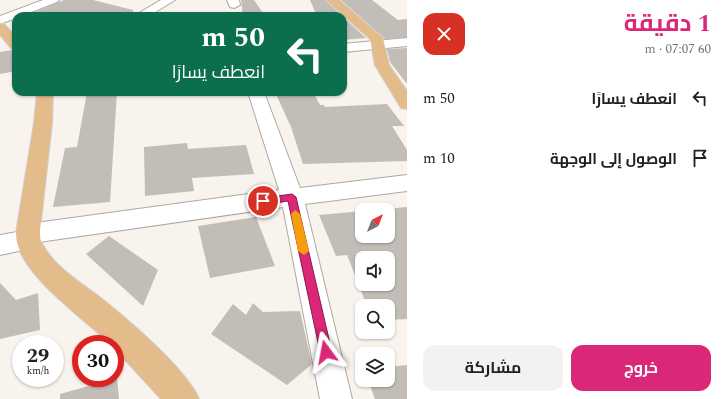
<!DOCTYPE html>
<html lang="ar">
<head>
<meta charset="utf-8">
<style>
	:root { --surface:#fff; --page:#f2f2f2; --text:#202124; --muted:#757577; --accent:#db2777 }
	body { margin:0; font-family:Spectral,Cairo,serif; background:var(--page); color:var(--text); direction:rtl; height:100vh; display:flex; flex-direction:column; font-size:15px; white-space:nowrap }
	* { box-sizing:border-box; margin:0 }
	p { font-size:13px; color:var(--muted) }
	.icon { flex:none; width:22px; height:22px; fill:none; stroke:currentColor; stroke-width:2; stroke-linecap:round; stroke-linejoin:round }
	.map { position:relative; flex:1; overflow:hidden; direction:ltr }
	.drawer { display:flex; flex-direction:column; background:var(--surface); width:320px }
	.drawer>* { flex:none }
	.guide { position:absolute; left:12px; top:12px; width:335px; height:84px; border-radius:12px; box-shadow:0 1px 3px #0004; direction:rtl; background:#0b6e4f; color:#fff; overflow:hidden }
	.needle { width:26px; rotate:42deg }
	.controls { position:absolute; left:355px; top:203px; display:grid; gap:8px }
	.controls a { display:grid; place-items:center; width:40px; height:40px; border-radius:8px; background:var(--surface); box-shadow:0 1px 3px #0004; font-size:20px }
	.speed { position:absolute; left:12px; top:335px; display:flex; gap:8px; font-size:20px; font-weight:700; text-align:center }
	.speed>* { display:grid; place-content:center; width:52px; height:52px; border-radius:50%; background:var(--surface); box-shadow:0 1px 3px #0004; line-height:1 }
	.speed small { font-size:10px; font-weight:400 }
	.speed .limit { border:6px solid #d22; background:#fff; color:#111 }
	.pin { position:absolute; display:grid; place-items:center; width:34px; height:34px; color:#fff; margin:-17px; border:2px solid #fff; border-radius:50%; box-shadow:0 1px 4px #0007 }
	.me { position:absolute; width:44px; margin:-22px; rotate:347deg; stroke-linejoin:round; filter:drop-shadow(0 0 3px #0008) }
	.turn { display:flex; align-items:center; gap:14px; height:84px; padding:0 16px; font-size:18px }
	.turn .icon { width:52px; height:52px; stroke-width:2.5 }
	.turn b { display:block; font-size:28px; line-height:34px }
	.round { display:grid; place-items:center; flex:none; width:42px; height:42px; border-radius:12px; background:var(--page) }
	.overview { display:flex; align-items:center; justify-content:space-between; height:68px; padding:0 16px }
	h1 { font-size:24px; font-weight:700; line-height:30px; color:var(--accent) }
	.cta { display:flex; gap:8px; margin-top:auto; padding:8px 16px }
	.cta a { flex:1; height:46px; border-radius:12px; background:var(--accent); color:#fff; font-size:16px; font-weight:700; line-height:46px; text-align:center }
	.cta a+a { background:var(--page); color:var(--text) }
	ul { padding:0; list-style:none }
	li { display:flex; align-items:center; gap:12px; height:60px; padding:0 16px }
	li div { flex:1 }
	li b { display:block; font-size:15px }
	li em { font-style:normal }
	main { display:flex; flex:1; min-height:0 }
	.map>svg:first-child { display:block }
</style>
</head>
<body>
<main>
<section class="drawer">
<div class="overview"><div><h1>1 دقيقة</h1><p>60 m · 07:07</p></div><a class="round" style="background:#d93025;color:#fff"><svg class="icon" aria-label="close" viewBox="0 0 24 24"><path d="M6 6l12 12M18 6L6 18"/></svg></a></div>
<ul>
<li><svg class="icon" aria-label="left" viewBox="0 0 24 24"><path d="M17 20v-9H6M10 6l-5 5 5 5"/></svg><div><b>انعطف يسارًا</b></div><em>50 m</em></li>
<li><svg class="icon" aria-label="arrive" viewBox="0 0 24 24"><path d="M6 21V4h12l-3 4 3 4H6"/></svg><div><b>الوصول إلى الوجهة</b></div><em>10 m</em></li>
</ul>
<div class="cta"><a>خروج</a><a>مشاركة</a></div>
</section>
<div class="map">
<svg width="407" height="399" viewBox="0 0 407 399">
	<rect width="100%" height="100%" fill="#f9f3ed"/>
	<path fill="#c2bdb7" fill-rule="evenodd" d="M 64,0 L 93,0 L 133,10 L 132,16 L 26,16 Z
		M 241,0 L 254,0 L 265,16 L 243,16 Z
		M 310,0 L 325,0 L 342,16 L 317,16 Z
		M 341,0 L 372,0 L 398,20 L 407,19 L 407,37 L 385,39 Z
		M 343,17 L 366,38 L 343,40 Z
		M 407,48 L 407,84 L 390,62 L 387,49 Z
		M 13,50 L 16,50 L 16,71 L 0,74 L 0,52 Z
		M 87,92 L 117,92 L 110,202 L 53,207 L 65,148 L 77,147 Z
		M 275,92 L 313,92 L 320,105 L 324,105 L 325,107 L 387,104 L 404,126 L 392,126 L 407,150 L 407,161 L 303,164 L 291,127 Z
		M 187,143 L 188,149 L 246,145 L 254,174 L 192,178 L 194,191 L 145,196 L 144,147 Z
		M 407,207 L 407,319 L 388,320 L 388,306 L 367,306 L 347,255 L 336,256 L 319,215 L 362,211 L 362,236 L 388,236 L 388,210 L 373,210 ZM 362,258 L 388,258 L 388,284 L 362,284 Z
		M 256,217 L 275,266 L 210,278 L 198,226 Z
		M 109,236 L 158,270 L 143,306 L 86,254 Z
		M 0,283 L 16,300 L 38,293 L 40,330 L 0,339 Z
		M 253,303 L 263,312 L 300,311 L 312,364 L 287,385 L 211,334 L 233,304 L 246,315 Z
		M 407,365 L 407,399 L 375,399 L 368,380 L 388,380 L 388,367 Z
		M 117,378 L 119,399 L 60,399 L 60,394 Z"/>
	<g fill="none" stroke-linecap="round" stroke-linejoin="round">
		<defs>
			<path id="minor" d="M 43,0 L 59,0 L 57,2 L 21,16 L 16,16 L 16,18 L 0,24 L 0,16 Z
				M 161,0 L 175,0 L 149,16 L 134,16 Z
				M 227,0 L 239,0 L 240,5 L 234,8 L 230,7 Z
				M 407,38 L 407,46 L 343,52 L 343,44 Z
				M 248,92 L 264,92 L 300,188 L 407,175 L 407,191 L 305,204 L 352,399 L 320,399 L 283,207 L 39,242 L 37,247 L 0,255 L 0,235 L 17,232 L 20,227 L 28,224 L 279,190 Z"/>
			<path id="major" d="M 326,0 L 339,0 L 383,38 L 389,65 L 407,91 L 407,109 L 401,108 L 375,65 L 370,39 Z
				M 0,23 L 4,24 L 16,37 L 16,49 L 11,48 L 0,35 Z
				M 37,92 L 53,92 L 52,123 L 40,230 C 40,236 40,241 43,245 C 54,266 78,281 97,295 C 124,316 187,369 199,399 L 161,399 L 115,349 L 115,344 L 110,344 C 84,318 15,272 16,233 L 34,123 Z"/>
		</defs>
		<use href="#minor" stroke="#aea8a2" stroke-width="2"/>
		<use href="#major" stroke="#d0d0d0" stroke-width="2"/>
		<use href="#minor" fill="#fff" fill-rule="evenodd"/>
		<use href="#major" fill="#e4bc8b" fill-rule="evenodd"/>
	</g>
	<path fill="#db2777" stroke="#8e194d" d="M 292,194 L 296,197 L 332,352 L 331,357 L 326,359 L 322,357 L 320,352 L 288,201 L 263,205 L 258,201 L 263,198 Z"/>
	<path fill="#f59e0b" d="M 295,210 L 300,214 L 309,251 L 304,255 L 298,251 L 291,214 Z"/>
</svg>
<div class="controls">
<a><svg class="needle" viewBox="-14 -14 28 28"><path d="M0-13l5 13h-10z" fill="#e53935"/><path d="M0 13l5-13h-10z" fill="#757577"/></svg></a>
<a><svg class="icon" aria-label="sound" viewBox="0 0 24 24"><path d="M4 9h4l5-4v14l-5-4H4zM17 9q2 3 0 6"/></svg></a>
<a><svg class="icon" aria-label="search" viewBox="0 0 24 24"><circle cx="10" cy="10" r="6"/><path d="M15 15l6 6"/></svg></a>
<a><svg class="icon" aria-label="layers" viewBox="0 0 24 24"><path d="M12 4l9 5-9 5-9-5zM3 14l9 5 9-5"/></svg></a>
</div>
<div class="speed"><div>29<small>km/h</small></div><div class="limit">30</div></div>
<div class="pin" style="left:263px;top:201px;background:#d93025"><svg class="icon" aria-label="arrive" viewBox="0 0 24 24"><path d="M6 21V4h12l-3 4 3 4H6"/></svg></div>
<svg class="me" style="left:326px;top:352px" viewBox="-20 -20 40 40"><path d="M0-17L14 15 0 8-14 15z" fill="#db2777" stroke="#fff" stroke-width="4"/></svg>
<div class="guide">
<div class="turn"><svg class="icon" aria-label="left" viewBox="0 0 24 24"><path d="M17 20v-9H6M10 6l-5 5 5 5"/></svg><div><b>50 m</b>انعطف يسارًا</div></div>
</div>
</div>
</main>
</body>
</html>
